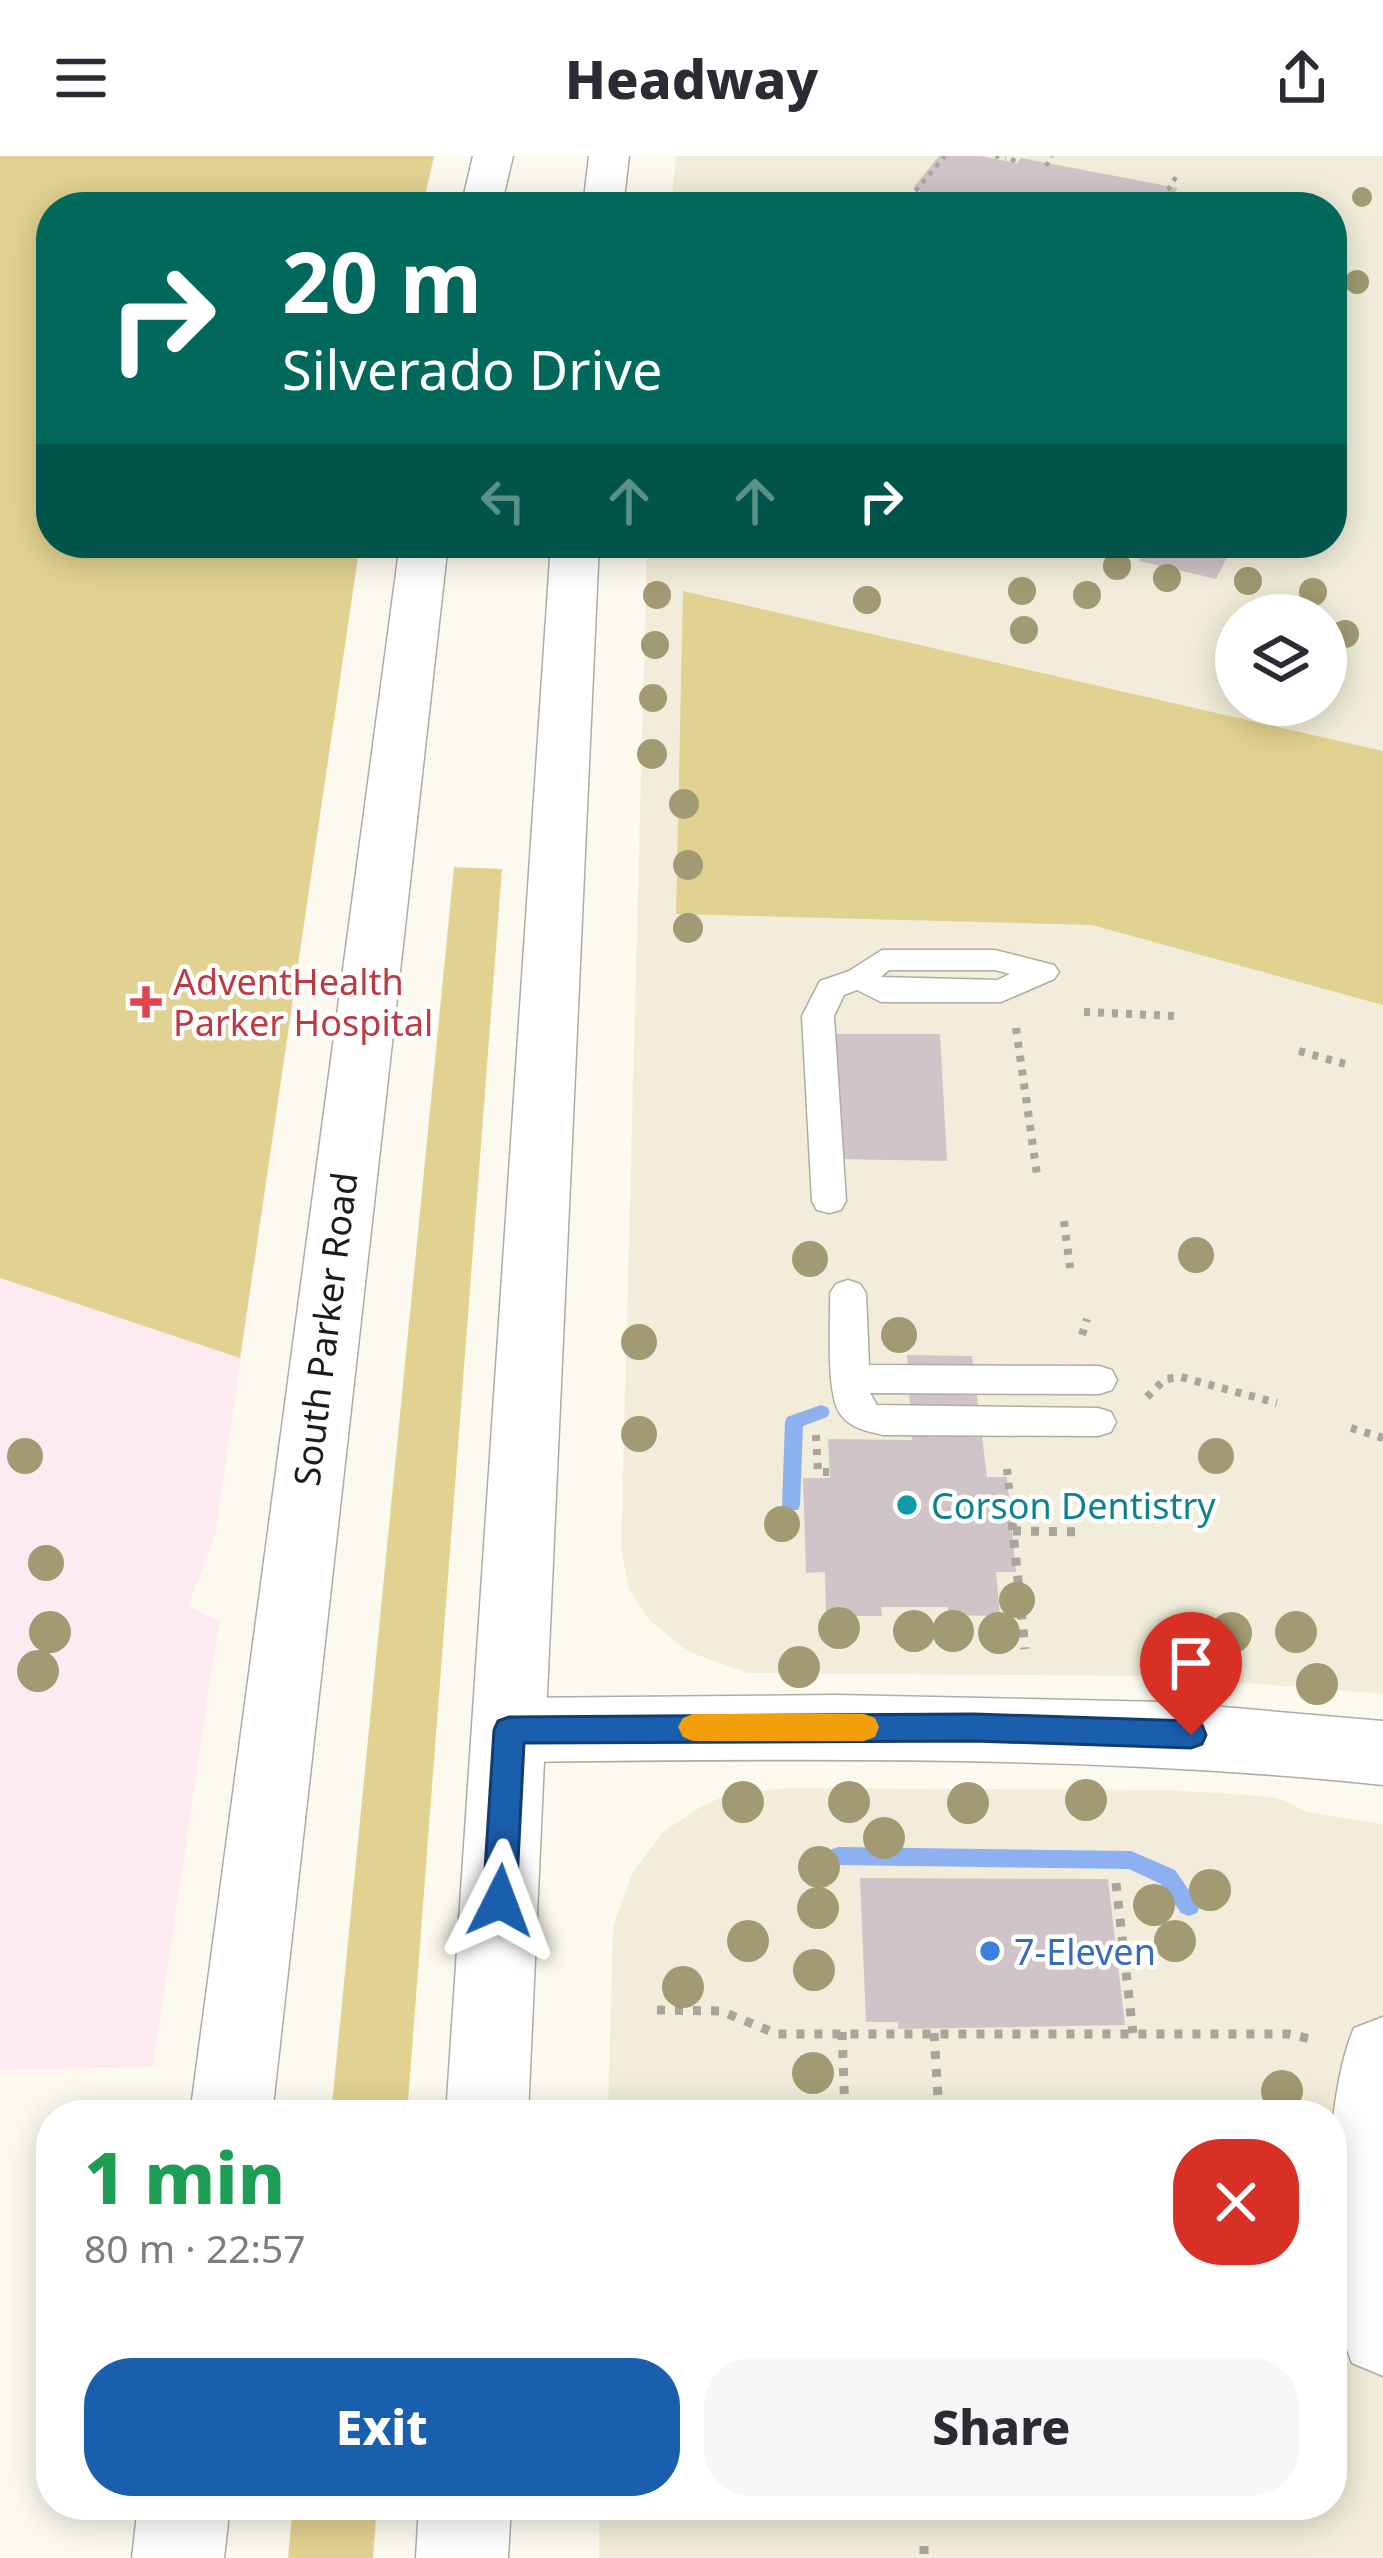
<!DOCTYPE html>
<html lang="en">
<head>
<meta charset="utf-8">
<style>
	:root { --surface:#fff; --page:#f7f7f7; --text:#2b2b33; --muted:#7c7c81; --accent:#1a5eae }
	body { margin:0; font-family:"Noto Sans",sans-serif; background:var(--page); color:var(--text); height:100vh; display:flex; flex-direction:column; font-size:45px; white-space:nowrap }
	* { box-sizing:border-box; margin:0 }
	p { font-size:39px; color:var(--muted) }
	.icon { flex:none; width:66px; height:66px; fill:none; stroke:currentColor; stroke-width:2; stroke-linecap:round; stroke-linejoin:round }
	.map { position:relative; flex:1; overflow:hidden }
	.details { position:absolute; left:36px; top:1944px; width:1311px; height:420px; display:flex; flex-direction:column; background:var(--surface); border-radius:48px; box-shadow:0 6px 30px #0003 }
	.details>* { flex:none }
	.hud { position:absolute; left:36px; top:36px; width:1311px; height:366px; border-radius:48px; box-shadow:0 6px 30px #0003; background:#00695c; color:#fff; overflow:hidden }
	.tools { position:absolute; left:1215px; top:438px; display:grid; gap:24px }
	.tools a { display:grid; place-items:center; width:132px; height:132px; border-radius:50%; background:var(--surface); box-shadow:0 6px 30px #0003; font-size:60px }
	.pin { position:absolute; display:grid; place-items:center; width:102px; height:102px; color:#fff; margin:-123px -51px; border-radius:50% 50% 50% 0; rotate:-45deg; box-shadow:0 0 12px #0007 }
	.pin .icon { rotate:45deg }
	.me { position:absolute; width:132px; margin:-66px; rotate:3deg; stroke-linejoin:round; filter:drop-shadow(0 0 9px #0008) }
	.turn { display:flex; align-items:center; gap:42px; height:252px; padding:0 48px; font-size:54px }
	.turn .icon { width:156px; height:156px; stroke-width:2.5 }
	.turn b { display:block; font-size:84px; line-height:102px }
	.lanes { display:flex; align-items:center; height:114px; padding:0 48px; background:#0003; justify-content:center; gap:60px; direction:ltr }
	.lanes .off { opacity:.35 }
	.round { display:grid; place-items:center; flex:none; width:126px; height:126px; border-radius:48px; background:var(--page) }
	.summary { display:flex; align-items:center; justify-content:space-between; height:204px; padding:0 48px }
	h1 { font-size:72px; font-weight:800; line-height:90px; color:#1e9e55 }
	.action { display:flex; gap:24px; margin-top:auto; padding:24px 48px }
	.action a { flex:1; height:138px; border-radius:48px; background:var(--accent); color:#fff; font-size:48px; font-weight:800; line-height:138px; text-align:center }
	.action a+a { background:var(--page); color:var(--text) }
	header { display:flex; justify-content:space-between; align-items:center; height:156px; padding:0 48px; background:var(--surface); font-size:54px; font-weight:800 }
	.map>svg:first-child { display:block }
</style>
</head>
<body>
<header><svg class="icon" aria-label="menu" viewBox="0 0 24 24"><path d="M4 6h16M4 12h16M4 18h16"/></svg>Headway<svg class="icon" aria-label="share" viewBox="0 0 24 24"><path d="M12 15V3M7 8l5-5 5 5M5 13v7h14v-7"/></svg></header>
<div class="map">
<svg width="1383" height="2402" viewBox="0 0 1383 2402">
	<rect width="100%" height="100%" fill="#fcfaee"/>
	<path fill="#f1edda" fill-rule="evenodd" d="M 676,0 L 1383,0 L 1383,1538 L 1161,1520 L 747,1517 L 689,1496 L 650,1465 L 629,1433 L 621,1394 L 647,387 L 1332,387 L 1332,51 L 671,51 ZM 1236,459 L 1326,459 L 1326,549 L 1236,549 Z
		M 786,1632 L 1167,1634 L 1264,1640 L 1286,1645 L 1306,1656 L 1383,1668 L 1383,2402 L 599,2402 L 599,2349 L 1332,2349 L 1332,1959 L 608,1959 L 613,1771 L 633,1716 L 663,1676 L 699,1652 L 726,1639 Z"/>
	<path fill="#feeaf1" d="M 0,0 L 435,0 L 423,51 L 51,51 L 51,387 L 360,387 L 215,1381 L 188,1450 L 219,1465 L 153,1911 L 0,1914 Z"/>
	<path fill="#e1d291" d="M 0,0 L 434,0 L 422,51 L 51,51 L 51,387 L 360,387 L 240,1202 L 0,1122 Z
		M 683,435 L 1383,595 L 1383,849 L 1092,769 L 676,758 Z
		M 454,711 L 502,713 L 407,1959 L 331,1959 Z
		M 293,2349 L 377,2349 L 373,2402 L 288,2402 Z"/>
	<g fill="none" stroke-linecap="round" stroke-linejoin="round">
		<path fill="#8db0f1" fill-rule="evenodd" d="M 821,1249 L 827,1251 L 830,1256 L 827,1261 L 803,1270 L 800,1349 L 798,1354 L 784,1354 L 782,1349 L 785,1266 L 787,1261 Z
			M 839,1691 L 1131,1695 L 1175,1714 L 1200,1750 L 1197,1757 L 1189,1760 L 1181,1757 L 1161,1728 L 1129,1713 L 839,1709 L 832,1707 L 829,1700 L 832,1693 Z"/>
	</g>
	<path fill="#d1c4c8" d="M 939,0 L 981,0 L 1017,7 L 1021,2 L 1178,32 L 1174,38 L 1181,39 L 1173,51 L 931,51 L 936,44 L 917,40 L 921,33 L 913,32 Z
		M 1148,387 L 1234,387 L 1216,423 L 1139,405 Z
		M 833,878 L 940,878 L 947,1005 L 836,1003 Z
		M 907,1199 L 972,1200 L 987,1321 L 1007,1321 L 1016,1416 L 996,1416 L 1000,1460 L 948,1459 L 948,1451 L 881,1451 L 882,1460 L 826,1460 L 825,1416 L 806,1417 L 803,1322 L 830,1322 L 828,1283 L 912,1284 Z
		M 860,1722 L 1108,1723 L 1125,1869 L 898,1873 L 898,1866 L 866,1866 Z"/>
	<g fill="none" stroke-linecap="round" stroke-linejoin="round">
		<defs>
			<path id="lane" d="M 882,794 L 995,794 L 1054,809 L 1059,816 L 1054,823 L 1001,846 L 881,846 L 857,834 L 844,839 L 834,860 L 846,1045 L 841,1054 L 829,1057 L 817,1054 L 812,1045 L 802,860 L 820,825 L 849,815 ZM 889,814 L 995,814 L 1010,818 L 997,824 L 881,821 Z
				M 848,1124 L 860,1128 L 866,1137 L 869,1209 L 1099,1210 L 1112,1214 L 1117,1224 L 1112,1234 L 1099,1238 L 870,1237 L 877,1249 L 1098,1252 L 1111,1256 L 1116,1266 L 1111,1276 L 1098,1280 L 883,1279 C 867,1275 852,1273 841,1259 C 825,1239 831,1165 830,1137 L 836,1128 Z"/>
			<path id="street" d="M 1383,1861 L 1383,2220 L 1352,2207 C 1320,2130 1321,1949 1354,1872 Z"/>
			<path id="secondary" d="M 837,1539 L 1165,1546 L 1383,1565 L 1383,1629 C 1092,1598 801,1603 509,1606 L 483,1597 L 472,1574 L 483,1551 L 509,1542 Z"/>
			<path id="highway" d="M 473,0 L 513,0 L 501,51 L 461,51 Z
				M 589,0 L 629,0 L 623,51 L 583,51 Z
				M 400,387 L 448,387 L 272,1959 L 190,1959 Z
				M 551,387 L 599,387 L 528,1959 L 446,1959 Z
				M 138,2349 L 230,2349 L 224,2402 L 132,2402 Z
				M 419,2349 L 511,2349 L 508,2402 L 416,2402 Z"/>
		</defs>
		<use href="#lane" stroke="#afaca2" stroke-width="3"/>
		<use href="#street" stroke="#afaca2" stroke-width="3"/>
		<use href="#secondary" stroke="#afaca2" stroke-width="3"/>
		<use href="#highway" stroke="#afaca2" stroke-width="3"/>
		<path stroke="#a7a59c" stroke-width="4.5" stroke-dasharray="4.5 6" stroke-linecap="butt" d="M 995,0 L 1006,2
			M 1012,6 L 1016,0
			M 1046,10 L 1052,0
			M 1168,34 L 1179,16
			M 911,41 L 942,47 L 939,51
			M 902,51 L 945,0"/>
		<path stroke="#a7a59c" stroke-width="8" stroke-dasharray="6 8" stroke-linecap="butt" d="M 1084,856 L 1176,860
			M 1016,872 L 1037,1019
			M 1299,895 L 1345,908
			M 1064,1065 L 1070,1112
			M 1082,1179 L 1087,1163
			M 1147,1241 L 1165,1223 L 1181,1221 L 1277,1247
			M 1351,1272 L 1383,1282
			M 816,1279 L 818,1316 L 829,1316
			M 1007,1313 L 1013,1369"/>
		<path stroke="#a7a59c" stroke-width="9" stroke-dasharray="8 10" stroke-linecap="butt" d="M 1012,1366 L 1025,1493
			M 1013,1375 L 1085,1376
			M 1116,1727 L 1133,1877
			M 657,1854 L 721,1855 L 777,1878 L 1288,1878 L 1316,1884
			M 842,1876 L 845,1955
			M 934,1877 L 939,1957
			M 924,2390 L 924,2402"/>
		<use href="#lane" fill="#fff" fill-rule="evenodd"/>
		<use href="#street" fill="#fff" fill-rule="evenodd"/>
		<use href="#secondary" fill="#fff" fill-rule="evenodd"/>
		<use href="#highway" fill="#fff" fill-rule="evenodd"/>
	</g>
	<g fill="#a19a72">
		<circle cx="1362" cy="41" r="10"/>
		<circle cx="1357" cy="126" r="12"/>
		<circle cx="1117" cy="410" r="14"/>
		<circle cx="1167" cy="422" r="14"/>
		<circle cx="1248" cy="425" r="14"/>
		<circle cx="1022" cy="435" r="14"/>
		<circle cx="1313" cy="436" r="14"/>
		<circle cx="657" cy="439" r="14"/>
		<circle cx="1087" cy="439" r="14"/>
		<circle cx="867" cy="444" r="14"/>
		<circle cx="1024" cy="474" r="14"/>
		<circle cx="1345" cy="478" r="14"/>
		<circle cx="655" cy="489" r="14"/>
		<circle cx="653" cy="542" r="14"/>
		<circle cx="652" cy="598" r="15"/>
		<circle cx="684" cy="648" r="15"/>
		<circle cx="688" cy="709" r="15"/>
		<circle cx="688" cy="772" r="15"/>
		<circle cx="1196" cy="1099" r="18"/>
		<circle cx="810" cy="1103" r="18"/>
		<circle cx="899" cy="1179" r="18"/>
		<circle cx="639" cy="1186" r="18"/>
		<circle cx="639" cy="1278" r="18"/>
		<circle cx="25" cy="1300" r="18"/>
		<circle cx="1216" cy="1300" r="18"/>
		<circle cx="782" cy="1368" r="18"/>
		<circle cx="46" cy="1407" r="18"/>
		<circle cx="1017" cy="1444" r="18"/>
		<circle cx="839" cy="1472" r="21"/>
		<circle cx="914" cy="1475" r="21"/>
		<circle cx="953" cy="1475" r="21"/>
		<circle cx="50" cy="1476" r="21"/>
		<circle cx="1296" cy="1476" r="21"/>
		<circle cx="999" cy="1477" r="21"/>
		<circle cx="1231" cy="1477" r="21"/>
		<circle cx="799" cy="1511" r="21"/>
		<circle cx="38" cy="1515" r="21"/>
		<circle cx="1174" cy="1515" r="21"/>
		<circle cx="1317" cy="1528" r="21"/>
		<circle cx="1086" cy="1644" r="21"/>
		<circle cx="743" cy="1646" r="21"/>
		<circle cx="849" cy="1646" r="21"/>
		<circle cx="968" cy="1647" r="21"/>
		<circle cx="884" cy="1682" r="21"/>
		<circle cx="819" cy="1711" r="21"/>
		<circle cx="1210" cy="1734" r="21"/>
		<circle cx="1154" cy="1749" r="21"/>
		<circle cx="818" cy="1752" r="21"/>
		<circle cx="748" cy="1785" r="21"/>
		<circle cx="1175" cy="1785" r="21"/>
		<circle cx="814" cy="1814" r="21"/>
		<circle cx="683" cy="1831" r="21"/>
		<circle cx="813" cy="1917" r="21"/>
		<circle cx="1282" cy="1935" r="21"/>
	</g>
	<path fill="#1a5eae" stroke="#113d71" stroke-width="3" d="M 974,1558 L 1191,1565 L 1202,1569 L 1206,1579 L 1202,1588 L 1191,1592 L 974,1585 L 524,1587 L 516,1745 L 511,1755 L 500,1760 L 488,1755 L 483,1745 L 494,1574 L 498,1565 L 509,1561 Z"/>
	<path fill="#f59e0b" d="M 693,1558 L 864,1558 L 875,1562 L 879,1571 L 875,1581 L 864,1585 L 693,1585 L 683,1581 L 678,1571 L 683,1562 Z"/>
	<path fill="#e0444e" stroke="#fff" stroke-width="4.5" d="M140 828h12v12h12v12h-12v12h-12v-12h-12v-12h12z"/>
	<circle fill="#0f9aa8" stroke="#fff" stroke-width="4.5" cx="907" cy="1349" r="12"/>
	<circle fill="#3f7fe0" stroke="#fff" stroke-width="4.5" cx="990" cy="1795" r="12"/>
	<g text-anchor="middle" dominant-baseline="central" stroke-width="9" stroke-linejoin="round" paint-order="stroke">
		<g font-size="36" fill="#be3a42" stroke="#fff" text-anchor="start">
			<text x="173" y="825">AdventHealth<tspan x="173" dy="41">Parker Hospital</tspan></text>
		</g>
		<g font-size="36" fill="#1c1b17" stroke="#fff">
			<text transform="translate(325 1173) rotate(-83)">South Parker Road</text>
		</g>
		<g font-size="36" fill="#0d838f" stroke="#fff" text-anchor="start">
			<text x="931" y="1349">Corson Dentistry</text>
		</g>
		<g font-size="36" fill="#366cbe" stroke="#fff" text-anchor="start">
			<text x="1014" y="1795">7-Eleven</text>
		</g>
	</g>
</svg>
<div class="tools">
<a><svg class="icon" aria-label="layers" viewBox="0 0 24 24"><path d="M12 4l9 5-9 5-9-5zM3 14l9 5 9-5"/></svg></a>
</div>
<div class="pin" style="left:1191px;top:1579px;background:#d93025"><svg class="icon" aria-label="arrive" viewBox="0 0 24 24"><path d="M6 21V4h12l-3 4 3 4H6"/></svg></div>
<svg class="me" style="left:500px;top:1745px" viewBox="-20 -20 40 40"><path d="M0-17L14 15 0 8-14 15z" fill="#1a5eae" stroke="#fff" stroke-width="4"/></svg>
<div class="hud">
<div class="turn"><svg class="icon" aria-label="right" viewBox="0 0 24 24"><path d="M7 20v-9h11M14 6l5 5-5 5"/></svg><div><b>20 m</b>Silverado Drive</div></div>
<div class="lanes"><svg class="icon off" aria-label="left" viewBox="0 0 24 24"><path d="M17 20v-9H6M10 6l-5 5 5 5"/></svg><svg class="icon off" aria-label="ahead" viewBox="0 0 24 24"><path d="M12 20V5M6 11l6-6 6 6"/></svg><svg class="icon off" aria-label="ahead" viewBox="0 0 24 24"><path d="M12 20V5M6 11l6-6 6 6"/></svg><svg class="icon" aria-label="right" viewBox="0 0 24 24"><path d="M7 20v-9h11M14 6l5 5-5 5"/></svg></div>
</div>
<section class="details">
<div class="summary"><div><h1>1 min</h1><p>80 m · 22:57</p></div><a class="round" style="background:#d93025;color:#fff"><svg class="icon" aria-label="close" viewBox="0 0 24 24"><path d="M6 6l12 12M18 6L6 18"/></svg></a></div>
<div class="action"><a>Exit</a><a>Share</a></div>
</section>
</div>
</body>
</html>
